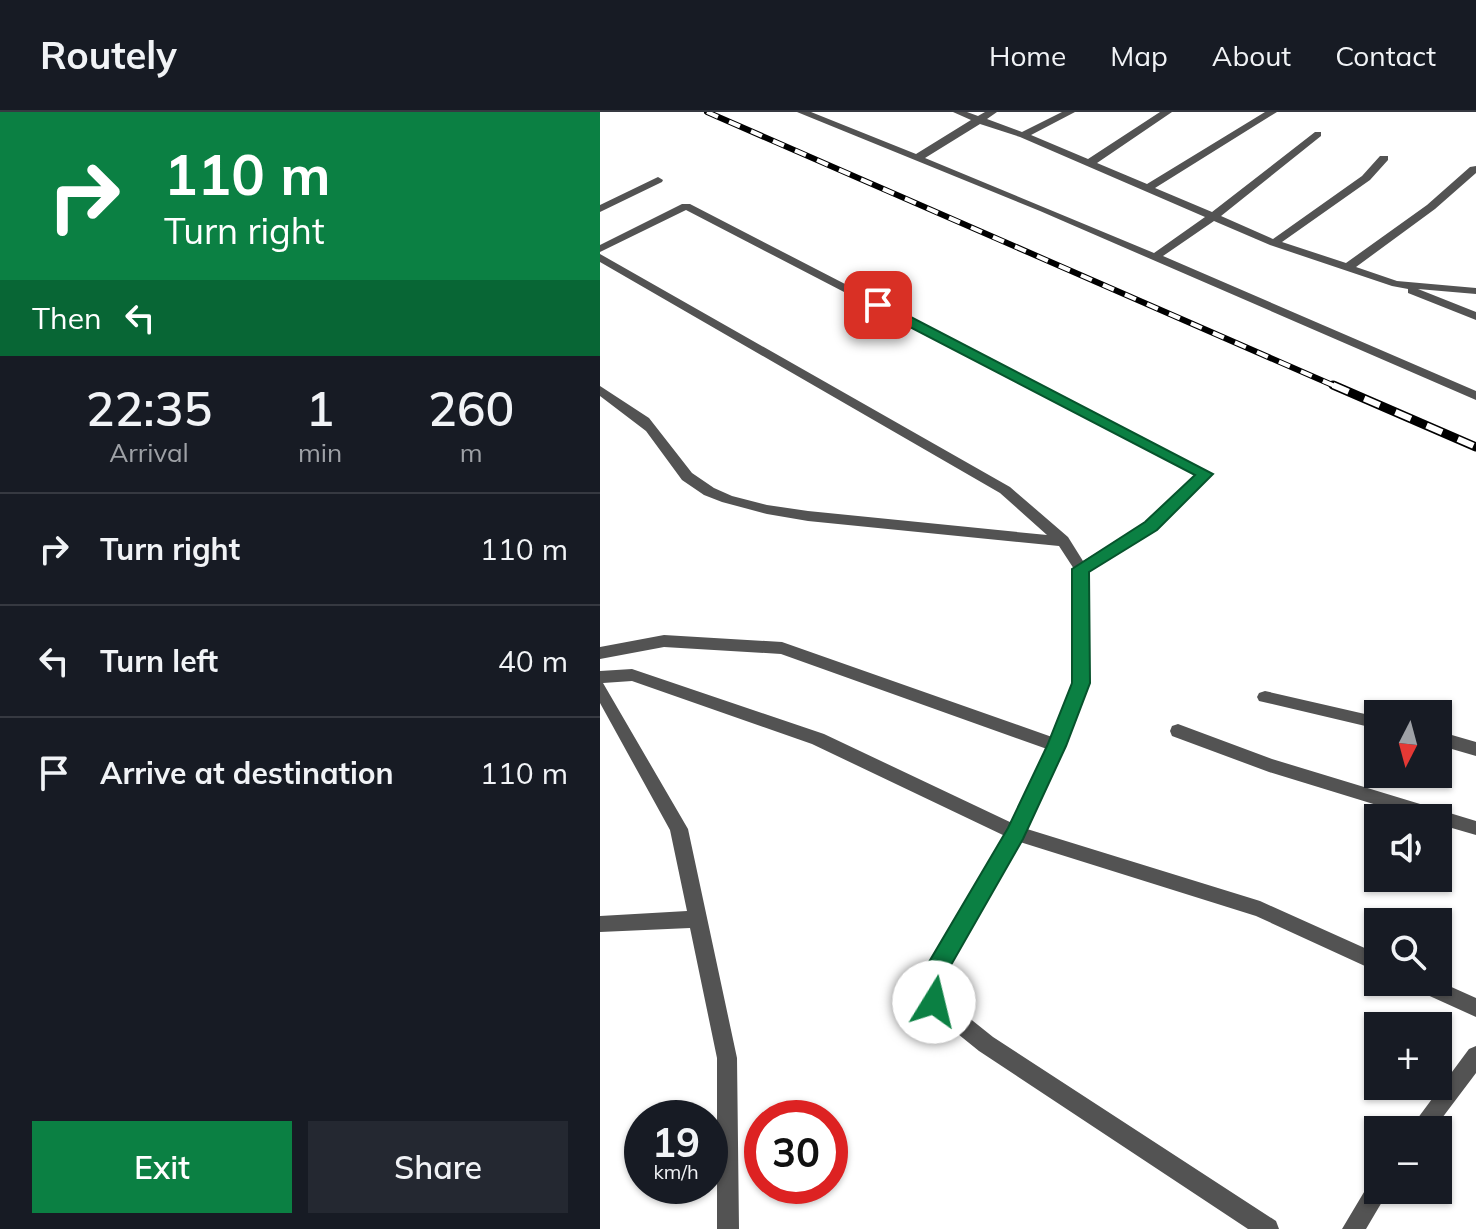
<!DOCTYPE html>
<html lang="en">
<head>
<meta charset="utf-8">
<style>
	:root { --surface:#171b24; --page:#242831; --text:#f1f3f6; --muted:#9ea1a6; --line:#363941; --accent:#0b8043 }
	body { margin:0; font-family:Mulish,sans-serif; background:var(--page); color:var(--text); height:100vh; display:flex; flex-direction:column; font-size:30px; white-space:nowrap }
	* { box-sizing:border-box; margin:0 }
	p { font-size:26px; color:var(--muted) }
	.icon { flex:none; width:44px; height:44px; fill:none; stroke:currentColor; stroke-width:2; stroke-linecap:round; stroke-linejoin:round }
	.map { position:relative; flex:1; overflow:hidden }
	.panel { display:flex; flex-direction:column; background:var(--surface); width:600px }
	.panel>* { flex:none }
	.guide { background:#0b8043; color:#fff; overflow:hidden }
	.needle { width:52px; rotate:186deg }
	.controls { position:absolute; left:764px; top:588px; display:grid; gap:16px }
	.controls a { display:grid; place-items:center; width:88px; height:88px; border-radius:0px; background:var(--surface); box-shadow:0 2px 6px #0004; font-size:40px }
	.speed { position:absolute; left:24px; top:988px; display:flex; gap:16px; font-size:40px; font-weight:700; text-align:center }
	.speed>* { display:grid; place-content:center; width:104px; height:104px; border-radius:50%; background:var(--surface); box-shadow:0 2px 6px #0004; line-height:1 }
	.speed small { font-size:20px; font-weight:400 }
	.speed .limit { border:12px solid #d22; background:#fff; color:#111 }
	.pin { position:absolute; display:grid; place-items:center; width:68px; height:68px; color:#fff; margin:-34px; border-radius:16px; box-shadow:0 4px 12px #0006 }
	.me { position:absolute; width:88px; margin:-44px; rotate:9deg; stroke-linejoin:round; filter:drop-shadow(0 0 6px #0008) }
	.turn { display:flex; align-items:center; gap:28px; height:168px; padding:0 32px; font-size:36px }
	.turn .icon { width:104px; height:104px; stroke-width:2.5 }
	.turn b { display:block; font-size:56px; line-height:68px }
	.then { display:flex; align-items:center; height:76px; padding:0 32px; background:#0003; gap:16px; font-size:30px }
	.eta { display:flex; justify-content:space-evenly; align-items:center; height:136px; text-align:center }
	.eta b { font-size:48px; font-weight:600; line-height:56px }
	.action { display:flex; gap:16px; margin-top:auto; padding:16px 32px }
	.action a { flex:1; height:92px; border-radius:0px; background:var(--accent); color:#fff; font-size:32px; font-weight:600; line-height:92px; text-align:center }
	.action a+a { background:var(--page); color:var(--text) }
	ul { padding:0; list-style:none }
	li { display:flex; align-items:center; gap:24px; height:112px; padding:0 32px; border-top:2px solid var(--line) }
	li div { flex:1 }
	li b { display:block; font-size:30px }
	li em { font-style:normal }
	header { display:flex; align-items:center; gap:48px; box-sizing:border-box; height:112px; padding:0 40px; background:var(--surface); border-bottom:2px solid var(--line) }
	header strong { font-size:38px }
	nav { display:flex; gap:44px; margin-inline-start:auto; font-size:28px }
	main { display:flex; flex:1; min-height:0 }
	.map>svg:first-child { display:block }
</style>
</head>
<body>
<header>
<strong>Routely</strong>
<nav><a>Home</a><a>Map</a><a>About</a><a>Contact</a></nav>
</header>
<main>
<section class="panel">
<div class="guide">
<div class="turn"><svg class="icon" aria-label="right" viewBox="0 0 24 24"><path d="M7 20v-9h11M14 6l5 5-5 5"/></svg><div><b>110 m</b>Turn right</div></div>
<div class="then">Then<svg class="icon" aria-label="left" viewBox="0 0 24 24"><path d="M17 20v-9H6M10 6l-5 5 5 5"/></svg></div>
</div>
<div class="eta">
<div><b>22:35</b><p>Arrival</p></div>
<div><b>1</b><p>min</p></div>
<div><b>260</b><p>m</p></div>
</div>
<ul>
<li><svg class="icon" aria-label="right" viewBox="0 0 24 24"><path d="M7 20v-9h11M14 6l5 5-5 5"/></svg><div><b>Turn right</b></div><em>110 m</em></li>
<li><svg class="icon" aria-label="left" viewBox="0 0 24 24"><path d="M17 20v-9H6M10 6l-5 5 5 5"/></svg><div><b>Turn left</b></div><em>40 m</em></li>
<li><svg class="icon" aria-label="arrive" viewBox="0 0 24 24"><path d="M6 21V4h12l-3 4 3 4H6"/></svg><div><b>Arrive at destination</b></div><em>110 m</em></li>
</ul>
<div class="action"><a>Exit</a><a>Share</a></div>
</section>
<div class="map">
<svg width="876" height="1117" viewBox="0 0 876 1117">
	<rect width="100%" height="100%" fill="#fff"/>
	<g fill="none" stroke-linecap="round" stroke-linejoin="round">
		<path fill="#535353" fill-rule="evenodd" d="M 197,0 L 211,0 L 316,42 L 371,8 L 353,0 L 367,0 L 378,4 L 385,0 L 397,0 L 387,7 L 422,20 L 462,0 L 475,0 L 431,23 L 488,47 L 560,0 L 572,0 L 497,51 L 547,72 L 665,0 L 677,0 L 555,76 L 612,100 L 715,20 L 721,20 L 721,24 L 621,104 L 673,127 L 762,64 L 780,44 L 788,44 L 788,48 L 770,68 L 682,130 L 746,151 L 827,93 L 870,55 L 876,54 L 876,61 L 835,97 L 756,155 L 797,169 L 876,176 L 876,182 L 818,177 L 876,200 L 876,208 L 808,181 L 808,177 L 792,174 L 670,133 L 614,109 L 563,144 L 876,279 L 876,288 L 440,99 ZM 380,12 L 420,25 L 605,105 L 554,141 L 325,46 Z
			M 58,65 L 63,68 L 62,70 L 0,100 L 0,93 Z
			M 82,92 L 90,92 L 613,362 L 556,417 L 488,459 L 489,571 L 465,634 L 427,717 L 660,789 L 778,842 L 778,860 L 656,804 L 420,730 L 349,852 L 342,881 L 343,885 L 393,925 L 676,1109 L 679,1117 L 648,1117 L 379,939 L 327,897 L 322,881 L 330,850 L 405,724 L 212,632 L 32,569 L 3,571 L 88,717 L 137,946 L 139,1117 L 117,1117 L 117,946 L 90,816 L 0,820 L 0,804 L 87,799 L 70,718 L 0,591 L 0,559 L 32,557 L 224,622 L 412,711 L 447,637 L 181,542 L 64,535 L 0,547 L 0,535 L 64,523 L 182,530 L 452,625 L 473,571 L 474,457 L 459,434 L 208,409 L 167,402 L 122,390 L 104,383 L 82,368 L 46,319 L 0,284 L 0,274 L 49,306 L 92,361 L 114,376 L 132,384 L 167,393 L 208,399 L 447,423 L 400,381 L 0,150 L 0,142 L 410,375 L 468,425 L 483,449 L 546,411 L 597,363 L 86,98 L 0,140 L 0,133 Z
			M 665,579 L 778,605 L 778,617 L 659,589 L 657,585 L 659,581 Z
			M 578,612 L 672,647 L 876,709 L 876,723 L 838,712 L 838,706 L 819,706 L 669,660 L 572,624 L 570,619 L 572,614 Z
			M 838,619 L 876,630 L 876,644 L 838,633 Z
			M 838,869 L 876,886 L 876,905 L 812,876 L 809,870 Z
			M 876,934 L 876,961 L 833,1018 L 809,1018 L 869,937 Z
			M 778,1067 L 778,1078 L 789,1078 L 766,1117 L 742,1117 L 770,1070 Z"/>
		<defs>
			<path id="rail-far1" d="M 107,0 L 737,275"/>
			<path id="rail" d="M 733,273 L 876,335"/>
		</defs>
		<use href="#rail-far1" stroke="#000" stroke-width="6"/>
		<use href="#rail" stroke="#000" stroke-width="9"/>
		<use href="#rail-far1" stroke="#fff" stroke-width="4" stroke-dasharray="12" stroke-linecap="butt"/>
		<use href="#rail" stroke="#fff" stroke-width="6" stroke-dasharray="17" stroke-linecap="butt"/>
	</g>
	<path fill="#0b8043" stroke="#07532c" stroke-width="2" d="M 273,190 L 282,190 L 613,362 L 557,418 L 489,460 L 490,571 L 466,634 L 423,727 L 351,853 L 342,898 L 334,901 L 326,898 L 321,881 L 329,850 L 408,716 L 447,634 L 472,571 L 472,457 L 545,410 L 595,363 L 273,196 Z"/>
</svg>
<div class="controls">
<a><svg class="needle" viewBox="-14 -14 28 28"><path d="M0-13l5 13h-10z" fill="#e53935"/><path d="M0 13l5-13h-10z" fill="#9ea1a6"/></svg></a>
<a><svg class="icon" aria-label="sound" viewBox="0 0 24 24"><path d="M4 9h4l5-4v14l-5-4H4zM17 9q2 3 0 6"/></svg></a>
<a><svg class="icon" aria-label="search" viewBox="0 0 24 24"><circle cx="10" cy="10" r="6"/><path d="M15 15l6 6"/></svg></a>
<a>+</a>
<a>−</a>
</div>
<div class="speed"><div>19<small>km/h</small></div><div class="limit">30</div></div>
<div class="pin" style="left:278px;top:193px;background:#d93025"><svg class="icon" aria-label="arrive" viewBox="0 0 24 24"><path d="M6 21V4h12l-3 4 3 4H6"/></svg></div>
<svg class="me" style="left:334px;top:890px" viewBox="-20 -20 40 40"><circle r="19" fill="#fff"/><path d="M0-13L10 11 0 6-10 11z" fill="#0b8043"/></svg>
</div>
</main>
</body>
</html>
